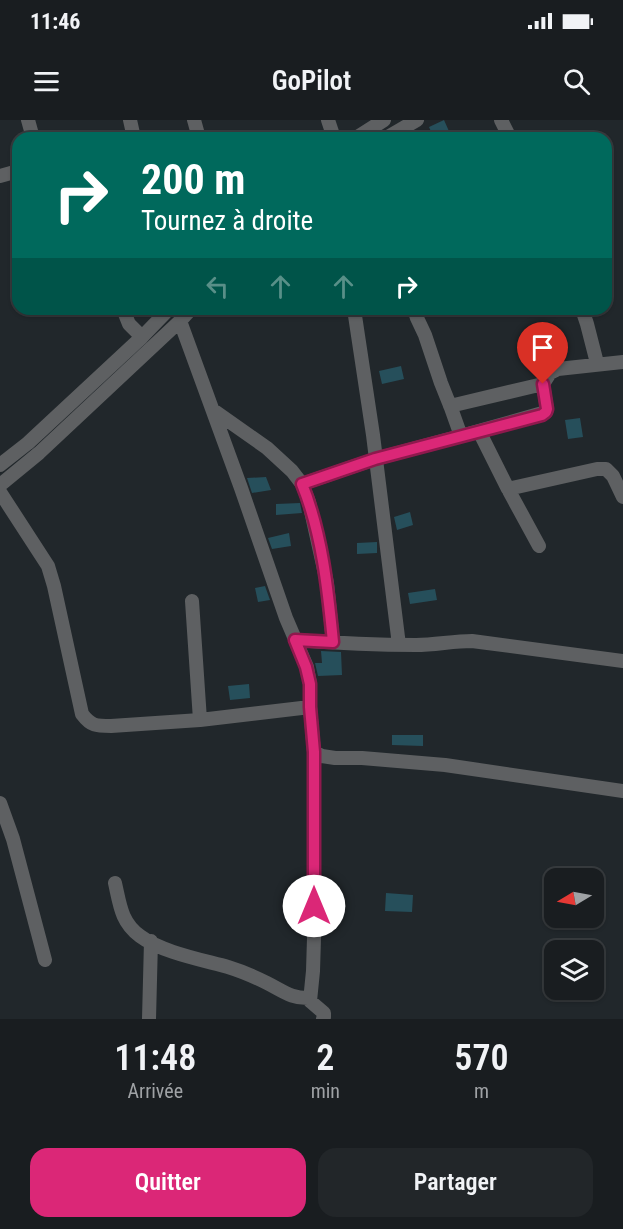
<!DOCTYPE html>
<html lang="fr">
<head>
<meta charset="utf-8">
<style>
	:root { --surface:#191d20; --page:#222629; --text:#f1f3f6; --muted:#9fa2a5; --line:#373b3e; --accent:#db2777 }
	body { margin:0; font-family:"Roboto Condensed",sans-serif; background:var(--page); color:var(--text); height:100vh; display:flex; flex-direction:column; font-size:22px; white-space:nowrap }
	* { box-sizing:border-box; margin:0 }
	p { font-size:20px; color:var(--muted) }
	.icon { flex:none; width:33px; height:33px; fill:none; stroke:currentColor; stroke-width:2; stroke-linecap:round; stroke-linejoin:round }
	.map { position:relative; height:899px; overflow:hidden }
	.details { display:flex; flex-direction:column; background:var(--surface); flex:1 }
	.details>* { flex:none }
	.hud { position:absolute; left:12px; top:12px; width:600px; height:183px; border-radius:18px; box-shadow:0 2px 4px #0004,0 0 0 2px var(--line); background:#00695c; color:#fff; overflow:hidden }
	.needle { width:39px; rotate:260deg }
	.tools { position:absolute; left:544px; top:748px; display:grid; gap:12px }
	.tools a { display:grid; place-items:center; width:60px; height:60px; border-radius:12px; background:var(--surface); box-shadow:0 2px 4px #0004,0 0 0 2px var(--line); font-size:30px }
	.pin { position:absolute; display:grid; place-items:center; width:51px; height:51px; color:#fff; margin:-62px -26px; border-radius:50% 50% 50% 0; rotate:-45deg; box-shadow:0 0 6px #0007 }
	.pin .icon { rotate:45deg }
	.me { position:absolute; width:66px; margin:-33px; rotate:0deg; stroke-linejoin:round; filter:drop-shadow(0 0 4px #0008) }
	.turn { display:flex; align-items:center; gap:21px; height:126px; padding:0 30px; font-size:27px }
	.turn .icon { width:78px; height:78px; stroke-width:2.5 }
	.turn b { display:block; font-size:42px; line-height:51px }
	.lanes { display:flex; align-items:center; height:57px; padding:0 30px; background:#0003; justify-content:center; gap:30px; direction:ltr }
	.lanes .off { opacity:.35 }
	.eta { display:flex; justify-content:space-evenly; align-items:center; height:102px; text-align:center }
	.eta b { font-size:36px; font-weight:600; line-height:42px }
	.button { display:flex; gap:12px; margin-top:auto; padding:12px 30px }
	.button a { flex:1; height:69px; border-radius:18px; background:var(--accent); color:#fff; font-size:24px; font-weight:600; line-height:69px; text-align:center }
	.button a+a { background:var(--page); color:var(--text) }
	.status { display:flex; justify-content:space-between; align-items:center; height:42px; padding:0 30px; background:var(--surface); direction:ltr }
	.status svg { height:16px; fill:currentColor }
	header { display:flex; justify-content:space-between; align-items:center; height:78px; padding:0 30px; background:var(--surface); font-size:27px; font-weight:600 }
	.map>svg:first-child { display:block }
</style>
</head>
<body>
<div class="status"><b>11:46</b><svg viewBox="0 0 49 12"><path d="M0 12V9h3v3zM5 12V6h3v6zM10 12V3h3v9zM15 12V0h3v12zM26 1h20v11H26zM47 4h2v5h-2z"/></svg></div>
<header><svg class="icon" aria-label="menu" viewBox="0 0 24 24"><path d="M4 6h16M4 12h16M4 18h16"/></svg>GoPilot<svg class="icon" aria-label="search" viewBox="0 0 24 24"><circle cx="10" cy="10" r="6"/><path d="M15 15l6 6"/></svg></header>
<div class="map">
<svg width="623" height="899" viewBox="0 0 623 899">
	<rect width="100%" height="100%" fill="#21272b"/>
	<path fill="#264f5b" d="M 444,0 L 452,18 L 434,18 L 429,7 Z
		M 401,246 L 404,259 L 382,264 L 379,251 Z
		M 580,298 L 583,317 L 568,319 L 565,300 Z
		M 266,357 L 271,370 L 252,373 L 247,358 Z
		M 300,383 L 302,393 L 276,395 L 276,384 Z
		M 410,392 L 413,405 L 397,410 L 394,397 Z
		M 289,413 L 291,426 L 272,429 L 268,418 Z
		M 377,422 L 377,433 L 357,434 L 357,423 Z
		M 265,466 L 270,480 L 258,482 L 255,468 Z
		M 435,469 L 437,480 L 410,484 L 408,473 Z
		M 321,531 L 341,532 L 342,555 L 318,556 L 315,543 L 322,543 Z
		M 249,564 L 250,578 L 230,580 L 228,566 Z
		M 392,615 L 423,615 L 423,626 L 392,625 Z
		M 386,773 L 413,775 L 412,792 L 385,791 Z"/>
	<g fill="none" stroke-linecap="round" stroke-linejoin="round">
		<path stroke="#5e6062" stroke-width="14" d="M 28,0 L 33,18
			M 130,0 L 134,18
			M 194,0 L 199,18
			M 328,0 L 334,18
			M 501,0 L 510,18
			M 356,18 L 384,0
			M 386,18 L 417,0
			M 0,56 L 18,51
			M 123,189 L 129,204 L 142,217
			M 354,189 L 373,315 L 399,525
			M 414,189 L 417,198 L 425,215 L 441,263 L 451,288 L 461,316 L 546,292 L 547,289 L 543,264 L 550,253 L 558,249 L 623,242
			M 582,189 L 587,204 L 597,243
			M 180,201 L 241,368 L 286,498 L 307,547 L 310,564 L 310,587 L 314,632 L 314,818 L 313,851 L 310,881 L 324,893 L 324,897 L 323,899
			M 450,286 L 543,264
			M 213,290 L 267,328 L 292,351 L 302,364 L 309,382 L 327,463 L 333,522
			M 479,311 L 508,369 L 539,426
			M 0,345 L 28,323 L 142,217 L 169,189
			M 302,364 L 375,339 L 461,316
			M 0,365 L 39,333 L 180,201 L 191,189
			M 508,369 L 597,349 L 606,349 L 613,356 L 623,377
			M 0,372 L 48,446 L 54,466 L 82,594 C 91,606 96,606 111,606 L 200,600 L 310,587
			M 192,481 L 200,600
			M 295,520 C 335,523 376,525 416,525 C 435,525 453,521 472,521 L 623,541
			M 314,632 L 322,636 L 335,638 L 362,638 L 445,645 L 623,671
			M 0,683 L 13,719 L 45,840
			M 115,763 C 120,785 121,802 140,816 C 161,832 203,840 228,847 C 241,851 255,857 267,863 C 283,871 292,879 310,878
			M 149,899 L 151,821"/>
	</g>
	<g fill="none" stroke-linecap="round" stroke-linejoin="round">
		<defs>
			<path id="route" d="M 314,786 L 314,632 L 310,587 L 310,564 L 306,547 L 295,520 L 333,522 C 328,470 322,413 302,364 L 375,339 L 542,295 L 546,292 L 547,289 L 543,264"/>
		</defs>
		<use href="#route" stroke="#8e194d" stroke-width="15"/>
		<use href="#route" stroke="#db2777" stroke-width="10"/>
	</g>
</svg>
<div class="tools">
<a><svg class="needle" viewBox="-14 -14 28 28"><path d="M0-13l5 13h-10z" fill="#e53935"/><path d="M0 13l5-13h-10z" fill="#9fa2a5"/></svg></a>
<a><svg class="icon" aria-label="layers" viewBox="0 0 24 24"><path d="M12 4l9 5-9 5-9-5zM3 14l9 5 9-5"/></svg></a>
</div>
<div class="pin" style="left:543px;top:264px;background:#d93025"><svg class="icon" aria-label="arrive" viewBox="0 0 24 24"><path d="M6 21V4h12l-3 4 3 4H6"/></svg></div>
<svg class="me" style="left:314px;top:786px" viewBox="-20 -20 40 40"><circle r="19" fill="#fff"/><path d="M0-13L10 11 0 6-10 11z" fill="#db2777"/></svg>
<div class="hud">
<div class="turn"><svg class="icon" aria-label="right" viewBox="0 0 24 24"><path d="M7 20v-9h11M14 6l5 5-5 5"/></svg><div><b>200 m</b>Tournez à droite</div></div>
<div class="lanes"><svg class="icon off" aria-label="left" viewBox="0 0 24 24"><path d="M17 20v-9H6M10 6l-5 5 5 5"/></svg><svg class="icon off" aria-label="ahead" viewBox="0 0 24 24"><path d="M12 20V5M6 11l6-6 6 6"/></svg><svg class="icon off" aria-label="ahead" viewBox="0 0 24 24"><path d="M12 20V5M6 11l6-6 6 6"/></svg><svg class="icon" aria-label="right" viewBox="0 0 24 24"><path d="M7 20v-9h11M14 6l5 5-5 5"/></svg></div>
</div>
</div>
<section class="details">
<div class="eta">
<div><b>11:48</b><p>Arrivée</p></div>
<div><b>2</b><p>min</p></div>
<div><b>570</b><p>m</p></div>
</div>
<div class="button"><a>Quitter</a><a>Partager</a></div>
</section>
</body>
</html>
